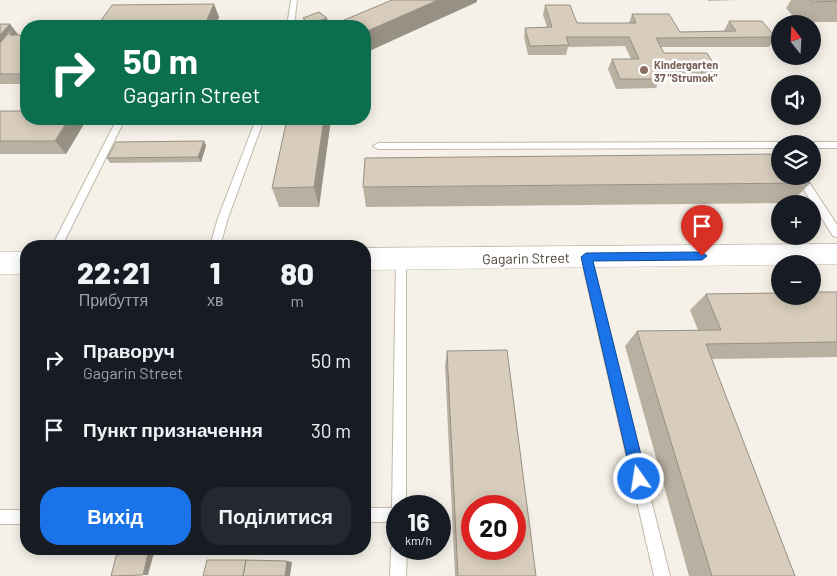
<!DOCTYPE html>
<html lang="uk">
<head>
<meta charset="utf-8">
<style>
	:root { --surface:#171b24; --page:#242831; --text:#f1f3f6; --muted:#9ea1a6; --accent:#1a73e8 }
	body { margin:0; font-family:Barlow,sans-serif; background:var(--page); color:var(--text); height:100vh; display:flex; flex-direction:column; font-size:19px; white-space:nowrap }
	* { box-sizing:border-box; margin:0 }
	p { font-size:16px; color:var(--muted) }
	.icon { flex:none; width:28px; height:28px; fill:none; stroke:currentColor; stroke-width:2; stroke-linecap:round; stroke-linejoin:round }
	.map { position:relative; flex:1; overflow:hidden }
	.side { position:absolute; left:20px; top:240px; width:351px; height:315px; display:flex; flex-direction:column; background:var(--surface); border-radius:20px; box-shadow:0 2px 12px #0003 }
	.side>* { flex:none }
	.top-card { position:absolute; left:20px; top:20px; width:351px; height:105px; border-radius:20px; box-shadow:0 2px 12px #0003; background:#0b6e4f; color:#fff; overflow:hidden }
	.needle { width:32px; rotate:342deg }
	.buttons { position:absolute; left:771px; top:15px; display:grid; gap:10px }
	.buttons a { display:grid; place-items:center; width:50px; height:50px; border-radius:50%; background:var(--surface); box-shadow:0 2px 12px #0003; font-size:25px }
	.speed { position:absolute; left:386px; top:495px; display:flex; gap:10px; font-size:25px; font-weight:700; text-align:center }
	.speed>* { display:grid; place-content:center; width:65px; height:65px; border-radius:50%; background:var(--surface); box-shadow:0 2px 12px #0003; line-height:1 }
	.speed small { font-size:12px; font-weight:400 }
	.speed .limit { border:8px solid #d22; background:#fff; color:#111 }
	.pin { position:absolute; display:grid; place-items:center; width:42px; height:42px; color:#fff; margin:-51px -21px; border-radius:50% 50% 50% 0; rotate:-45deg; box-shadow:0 0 5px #0007 }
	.pin .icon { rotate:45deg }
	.me { position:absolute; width:55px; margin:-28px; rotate:347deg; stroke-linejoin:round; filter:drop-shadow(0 0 4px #0008) }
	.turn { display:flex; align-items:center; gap:18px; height:105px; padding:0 20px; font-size:22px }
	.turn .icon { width:65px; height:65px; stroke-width:2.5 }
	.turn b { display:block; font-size:35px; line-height:42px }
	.eta { display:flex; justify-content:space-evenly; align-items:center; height:85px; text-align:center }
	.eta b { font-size:30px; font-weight:800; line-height:35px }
	.action { display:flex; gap:10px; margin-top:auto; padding:10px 20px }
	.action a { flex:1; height:58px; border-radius:20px; background:var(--accent); color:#fff; font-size:20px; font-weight:800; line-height:58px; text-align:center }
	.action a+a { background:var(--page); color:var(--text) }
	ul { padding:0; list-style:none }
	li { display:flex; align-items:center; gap:15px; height:70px; padding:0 20px }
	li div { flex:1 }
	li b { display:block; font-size:19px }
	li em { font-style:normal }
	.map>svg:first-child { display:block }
</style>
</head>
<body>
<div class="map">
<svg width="837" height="576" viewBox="0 0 837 576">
	<rect width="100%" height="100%" fill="#f5f1e8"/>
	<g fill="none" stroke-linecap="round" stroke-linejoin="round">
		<defs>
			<path id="service" d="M 291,0 L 297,0 L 294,26 L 287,26 Z
				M 117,119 L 125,119 L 62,246 L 52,246 Z
				M 256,119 L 264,119 L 228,218 L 220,246 L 210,246 L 218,218 Z
				M 780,142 L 784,144 L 780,144 L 780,148 L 378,149 L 373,146 L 378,143 Z
				M 812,142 L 837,142 L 837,148 L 812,148 L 812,144 L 808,144 Z
				M 795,176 L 805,176 L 837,225 L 837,237 L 833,236 Z
				M 586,253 L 591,257 L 670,576 L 654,576 L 581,257 Z
				M 401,255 L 406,259 L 406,506 L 398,506 L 398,522 L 365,522 L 365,508 L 392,508 L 396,259 Z
				M 0,510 L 26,510 L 26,524 L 0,524 Z
				M 398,542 L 398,549 L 407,549 L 406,576 L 390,576 L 391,549 L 394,544 Z"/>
			<path id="tertiary" d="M 837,244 L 837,264 L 365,270 L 365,248 Z
				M 0,252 L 26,252 L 26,274 L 0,274 Z"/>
		</defs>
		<use href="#service" stroke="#c1b9a9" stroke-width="2"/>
		<use href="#tertiary" stroke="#c1b9a9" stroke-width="1"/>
		<use href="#service" fill="#fff" fill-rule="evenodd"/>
		<use href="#tertiary" fill="#fff" fill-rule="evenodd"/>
	</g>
	<path fill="#bab0a2" d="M 708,0 L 737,0 L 708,1 Z
		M 791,0 L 837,0 L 837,22 L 798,22 L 786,8 Z
		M 214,4 L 219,17 L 215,26 L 99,26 L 98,25 Z
		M 545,5 L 577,23 L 629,23 L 632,14 L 680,32 L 724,31 L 729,21 L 775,37 L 769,47 L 661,47 L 664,53 L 717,69 L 712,79 L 660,79 L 656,88 L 616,89 L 608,69 L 612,59 L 631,59 L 625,46 L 568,47 L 566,55 L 528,55 L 524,37 L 525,28 L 547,27 L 543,15 Z
		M 303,18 L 328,22 L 318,26 L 308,26 L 304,23 Z
		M 10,24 L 18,35 L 26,35 L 26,84 L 0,84 L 0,35 Z
		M 0,111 L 26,119 L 87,119 L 66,154 L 0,154 Z
		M 287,119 L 331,119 L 319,207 L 279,207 L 272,188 Z
		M 204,141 L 206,146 L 201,162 L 110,163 L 107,158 Z
		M 810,183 L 791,203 L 366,207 L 363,187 Z
		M 837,292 L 837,357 L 711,359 L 795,576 L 689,576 L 625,346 L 637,331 L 698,330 L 690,310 L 706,294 Z
		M 447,351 L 536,576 L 455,576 L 445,366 Z"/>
	<path fill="#979084" d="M 438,0 L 477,0 L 477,2 L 365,53 L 365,32 Z
		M 214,4 L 219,17 L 215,26 L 206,26 L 205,24 Z
		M 327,18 L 328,22 L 318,26 L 311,26 L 310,24 Z
		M 10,24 L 20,37 L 0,60 L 0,35 Z
		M 69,119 L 87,119 L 66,154 L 55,141 Z
		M 324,119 L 331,119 L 319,207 L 314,187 Z
		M 204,141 L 206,146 L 201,162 L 198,157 Z
		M 149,549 L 155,549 L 148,575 L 143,575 Z
		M 287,561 L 292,562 L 290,576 L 285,576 Z"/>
	<path fill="#d8cdbc" stroke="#979084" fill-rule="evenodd" d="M 392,0 L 438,0 L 365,32 L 365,26 L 342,26 L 337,23 Z
		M 810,0 L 837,0 L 837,1 L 812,2 Z
		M 214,4 L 205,24 L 98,25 L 112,5 Z
		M 545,5 L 570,5 L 577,23 L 636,23 L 632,14 L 669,14 L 680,32 L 736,31 L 729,21 L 762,21 L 775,37 L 656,38 L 664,53 L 707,53 L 717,69 L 655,69 L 660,79 L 620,79 L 612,59 L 639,59 L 629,37 L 566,37 L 569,45 L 530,46 L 525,28 L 552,27 Z
		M 319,12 L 327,18 L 310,24 L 303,18 Z
		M 0,24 L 10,24 L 0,35 Z
		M 12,29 L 10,35 L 26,35 L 26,74 L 0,74 L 0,43 Z
		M 0,111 L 26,111 L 26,119 L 69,119 L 55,141 L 0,141 Z
		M 287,119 L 324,119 L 314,187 L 272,188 Z
		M 204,141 L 198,157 L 107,158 L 116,142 Z
		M 780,154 L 780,176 L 805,176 L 810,183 L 363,187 L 365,158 Z
		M 812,292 L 837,292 L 837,342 L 706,344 L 795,576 L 712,576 L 637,331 L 721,330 L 706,294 L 780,293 L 780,296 L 812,296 Z
		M 507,350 L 536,576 L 458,576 L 447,351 ZM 472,506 L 515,506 L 515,549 L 472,549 Z
		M 118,549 L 149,549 L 143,575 L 111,576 Z
		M 207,560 L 246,560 L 243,576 L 203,576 Z
		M 246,560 L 287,561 L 285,576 L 243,576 Z"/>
	<path fill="#1a73e8" stroke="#114b97" d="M 702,252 L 707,256 L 702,260 L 593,261 L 647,479 L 644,484 L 639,486 L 634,484 L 632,479 L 581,257 L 586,253 Z"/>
	<circle fill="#8d6e63" stroke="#fff" stroke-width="2" cx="644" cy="70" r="5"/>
	<g text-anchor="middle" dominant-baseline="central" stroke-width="5" stroke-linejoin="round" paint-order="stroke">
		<g font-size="11" font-weight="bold" fill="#785e54" stroke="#fff" text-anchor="start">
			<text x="654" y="64">Kindergarten<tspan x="654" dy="13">37 "Strumok"</tspan></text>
		</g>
		<g font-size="14" fill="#494236" stroke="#fff">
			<text transform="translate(526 258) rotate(-1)">Gagarin Street</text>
		</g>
	</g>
</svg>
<div class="buttons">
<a><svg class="needle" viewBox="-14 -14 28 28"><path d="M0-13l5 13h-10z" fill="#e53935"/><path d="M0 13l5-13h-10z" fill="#9ea1a6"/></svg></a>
<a><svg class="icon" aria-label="sound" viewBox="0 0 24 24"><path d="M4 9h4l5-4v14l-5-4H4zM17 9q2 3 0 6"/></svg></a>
<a><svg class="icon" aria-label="layers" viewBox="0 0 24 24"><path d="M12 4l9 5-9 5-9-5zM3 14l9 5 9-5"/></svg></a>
<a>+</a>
<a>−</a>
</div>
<div class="speed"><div>16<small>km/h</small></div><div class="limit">20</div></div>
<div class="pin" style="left:702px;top:256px;background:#d93025"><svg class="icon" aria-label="arrive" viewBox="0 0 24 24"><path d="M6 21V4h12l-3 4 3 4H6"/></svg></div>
<svg class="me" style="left:639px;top:479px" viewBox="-20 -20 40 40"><circle r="17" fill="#1a73e8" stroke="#fff" stroke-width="3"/><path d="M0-11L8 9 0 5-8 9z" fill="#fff"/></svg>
<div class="top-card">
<div class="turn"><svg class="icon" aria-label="right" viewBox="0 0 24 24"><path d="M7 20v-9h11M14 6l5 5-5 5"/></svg><div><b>50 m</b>Gagarin Street</div></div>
</div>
<section class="side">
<div class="eta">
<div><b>22:21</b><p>Прибуття</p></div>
<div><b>1</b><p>хв</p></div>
<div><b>80</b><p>m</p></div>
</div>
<ul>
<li><svg class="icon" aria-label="right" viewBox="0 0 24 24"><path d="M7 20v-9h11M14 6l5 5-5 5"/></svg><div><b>Праворуч</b><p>Gagarin Street</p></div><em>50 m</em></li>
<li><svg class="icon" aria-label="arrive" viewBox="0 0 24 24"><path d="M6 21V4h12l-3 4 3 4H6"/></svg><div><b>Пункт призначення</b></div><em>30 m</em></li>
</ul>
<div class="action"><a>Вихід</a><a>Поділитися</a></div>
</section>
</div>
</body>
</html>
